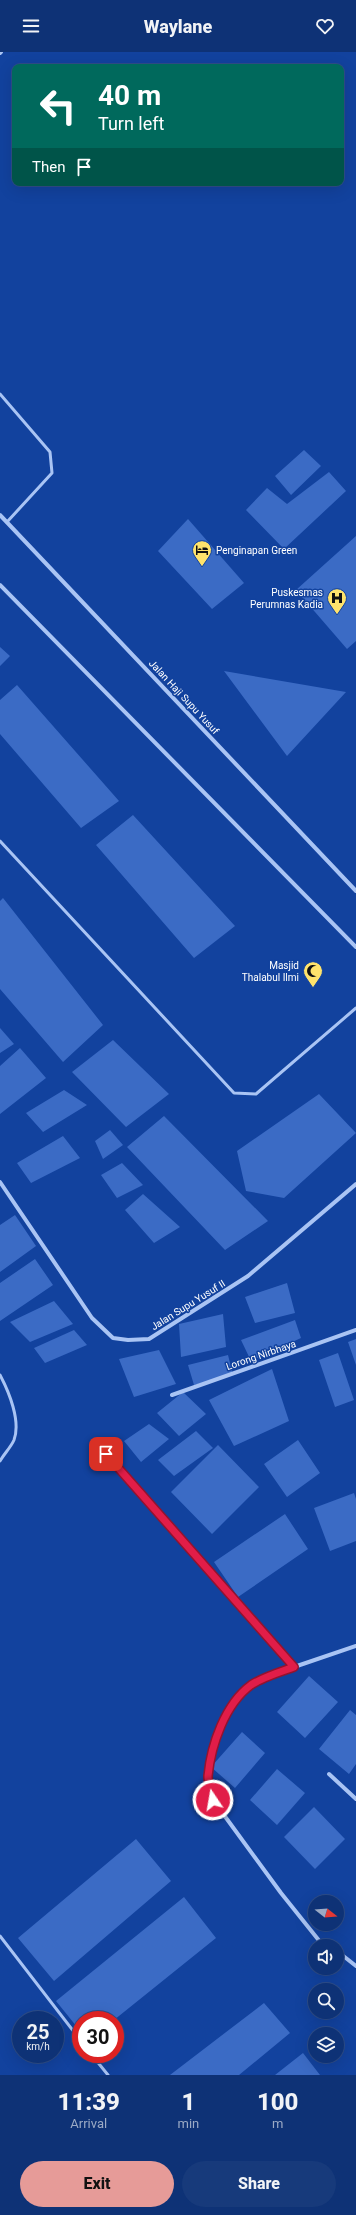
<!DOCTYPE html>
<html lang="en">
<head>
<meta charset="utf-8">
<style>
	:root { --surface:#0e3276; --page:#173a7b; --text:#f1f3f6; --muted:#9baac5; --line:#2e4d88; --accent:#e69b98 }
	body { margin:0; font-family:Roboto,sans-serif; background:var(--page); color:var(--text); height:100vh; display:flex; flex-direction:column; font-size:15px; white-space:nowrap }
	* { box-sizing:border-box; margin:0 }
	p { font-size:13px; color:var(--muted) }
	.icon { flex:none; width:22px; height:22px; fill:none; stroke:currentColor; stroke-width:2; stroke-linecap:round; stroke-linejoin:round }
	.map { position:relative; height:2023px; overflow:hidden }
	.drawer { display:flex; flex-direction:column; background:var(--surface); flex:1 }
	.drawer>* { flex:none }
	.banner { position:absolute; left:12px; top:12px; width:332px; height:122px; border-radius:8px; box-shadow:0 4px 16px #0002,0 0 0 1px var(--line); background:#00695c; color:#fff; overflow:hidden }
	.needle { width:26px; rotate:107deg }
	.buttons { position:absolute; left:308px; top:1843px; display:grid; gap:8px }
	.buttons a { display:grid; place-items:center; width:36px; height:36px; border-radius:50%; background:var(--surface); box-shadow:0 4px 16px #0002,0 0 0 1px var(--line); font-size:20px }
	.speed { position:absolute; left:12px; top:1959px; display:flex; gap:8px; font-size:20px; font-weight:700; text-align:center }
	.speed>* { display:grid; place-content:center; width:52px; height:52px; border-radius:50%; background:var(--surface); box-shadow:0 4px 16px #0002,0 0 0 1px var(--line); line-height:1 }
	.speed small { font-size:10px; font-weight:400 }
	.speed .limit { border:6px solid #d22; background:#fff; color:#111 }
	.pin { position:absolute; display:grid; place-items:center; width:34px; height:34px; color:#fff; margin:-17px; border-radius:8px; box-shadow:0 2px 6px #0006 }
	.me { position:absolute; width:44px; margin:-22px; rotate:348deg; stroke-linejoin:round; filter:drop-shadow(0 0 3px #0008) }
	.turn { display:flex; align-items:center; gap:14px; height:84px; padding:0 20px; font-size:18px }
	.turn .icon { width:52px; height:52px; stroke-width:2.5 }
	.turn b { display:block; font-size:28px; line-height:34px }
	.then { display:flex; align-items:center; height:38px; padding:0 20px; background:#0003; gap:8px; font-size:15px }
	.eta { display:flex; justify-content:space-evenly; align-items:center; height:68px; text-align:center }
	.eta b { font-size:24px; font-weight:800; line-height:28px }
	.primary-button { display:flex; gap:8px; margin-top:auto; padding:8px 20px }
	.primary-button a { flex:1; height:46px; border-radius:24px; background:var(--accent); color:#111; font-size:16px; font-weight:800; line-height:46px; text-align:center }
	.primary-button a+a { background:var(--page); color:var(--text) }
	header { display:flex; justify-content:space-between; align-items:center; height:52px; padding:0 20px; background:var(--surface); font-size:18px; font-weight:800 }
	.map>svg:first-child { display:block }
</style>
</head>
<body>
<header><svg class="icon" aria-label="menu" viewBox="0 0 24 24"><path d="M4 6h16M4 12h16M4 18h16"/></svg>Waylane<svg class="icon" aria-label="heart" viewBox="0 0 24 24"><path d="M12 20l-8-8c-3-5 5-10 8-4 3-6 11-1 8 4z"/></svg></header>
<div class="map">
<svg width="356" height="2023" viewBox="0 0 356 2023">
	<rect width="100%" height="100%" fill="#12429e"/>
	<path fill="#3b6bc5" d="M 304,398 L 321,414 L 291,443 L 275,424 Z
		M 329,420 L 346,439 L 284,497 L 246,458 L 267,436 L 287,452 Z
		M 188,467 L 244,531 L 212,557 L 158,499 Z
		M 356,484 L 356,589 L 347,597 L 296,538 Z
		M 0,595 L 10,604 L 0,614 Z
		M 224,619 L 346,640 L 287,704 Z
		M 17,633 L 119,749 L 81,776 L 0,682 L 0,648 Z
		M 133,763 L 235,874 L 194,906 L 96,793 Z
		M 3,846 L 103,973 L 63,1010 L 0,937 L 0,849 Z
		M 0,976 L 14,992 L 0,1001 Z
		M 113,988 L 169,1042 L 126,1075 L 72,1020 Z
		M 20,996 L 46,1026 L 0,1062 L 0,1014 Z
		M 64,1038 L 87,1053 L 43,1080 L 26,1061 Z
		M 319,1042 L 356,1081 L 284,1146 L 246,1139 L 237,1099 Z
		M 164,1064 L 268,1169 L 225,1198 L 127,1095 Z
		M 110,1078 L 123,1093 L 103,1107 L 95,1089 Z
		M 63,1084 L 80,1106 L 31,1131 L 17,1111 Z
		M 122,1111 L 143,1133 L 117,1146 L 101,1123 Z
		M 143,1142 L 180,1175 L 154,1191 L 125,1158 Z
		M 15,1163 L 36,1194 L 0,1220 L 0,1173 Z
		M 35,1207 L 53,1233 L 0,1269 L 0,1231 Z
		M 287,1231 L 295,1261 L 255,1271 L 245,1245 Z
		M 54,1249 L 73,1272 L 30,1290 L 10,1270 Z
		M 223,1262 L 226,1295 L 181,1305 L 179,1272 Z
		M 295,1268 L 301,1286 L 251,1309 L 241,1288 Z
		M 74,1278 L 87,1293 L 45,1311 L 34,1296 Z
		M 356,1287 L 356,1313 L 348,1290 Z
		M 159,1298 L 176,1332 L 134,1345 L 119,1307 Z
		M 338,1301 L 354,1348 L 335,1355 L 319,1308 Z
		M 228,1303 L 233,1323 L 194,1333 L 188,1313 Z
		M 272,1317 L 289,1369 L 234,1394 L 209,1348 Z
		M 183,1340 L 206,1362 L 179,1384 L 157,1361 Z
		M 149,1372 L 169,1387 L 141,1410 L 124,1389 Z
		M 196,1379 L 213,1396 L 174,1424 L 158,1408 Z
		M 298,1388 L 320,1421 L 287,1445 L 264,1412 Z
		M 218,1393 L 259,1435 L 212,1482 L 171,1440 Z
		M 354,1441 L 356,1447 L 356,1489 L 330,1499 L 314,1456 Z
		M 285,1462 L 308,1497 L 238,1545 L 214,1510 Z
		M 309,1624 L 338,1650 L 305,1686 L 277,1660 Z
		M 350,1658 L 356,1663 L 356,1712 L 349,1722 L 319,1697 Z
		M 242,1680 L 265,1701 L 235,1736 L 211,1715 Z
		M 277,1717 L 305,1741 L 277,1773 L 250,1748 Z
		M 314,1755 L 345,1787 L 315,1817 L 284,1785 Z
		M 136,1787 L 171,1829 L 54,1929 L 18,1886 Z
		M 184,1845 L 216,1886 L 114,1968 L 81,1968 L 81,1980 L 56,1949 Z
		M 264,1951 L 290,1981 L 239,2023 L 170,2023 Z
		M 303,2001 L 320,2023 L 275,2023 Z"/>
	<g fill="none" stroke-linecap="round" stroke-linejoin="round">
		<path stroke="#a9c4f4" stroke-width="3" d="M 0,342 L 50,400 L 52,421 L 7,470
			M 0,789 L 234,1041 L 256,1042 L 356,956
			M 0,1323 C 9,1340 21,1369 14,1388 C 11,1395 4,1402 0,1409
			M 0,1884 L 81,1989
			M 91,2002 L 108,2023"/>
		<path stroke="#a9c4f4" stroke-width="4" d="M 0,1 L 1,0
			M 0,463 L 356,839
			M 0,533 L 356,895
			M 0,1130 L 92,1266 L 113,1286 L 128,1288 L 149,1287 L 248,1224 L 356,1132
			M 172,1343 L 356,1278
			M 106,1402 L 294,1615
			M 329,1722 L 356,1747
			M 327,1894 L 321,1891 L 281,1841 L 213,1748 L 208,1725 L 220,1677 L 234,1650 L 252,1633 L 294,1615 L 356,1594
			M 337,1899 L 356,1914"/>
	</g>
	<g fill="none" stroke-linecap="round" stroke-linejoin="round">
		<defs>
			<path id="route" d="M 106,1402 L 294,1615 C 280,1620 263,1625 251,1633 C 225,1652 211,1693 208,1724 C 208,1731 211,1741 213,1748"/>
		</defs>
		<use href="#route" stroke="#92132f" stroke-width="10"/>
		<use href="#route" stroke="#e11d48" stroke-width="7"/>
	</g>
	<defs>
		<symbol id="hotel-pin" viewBox="-11 -11 22 30"><path d="M0 17L-7.5 6A9.5 9.5 0 1 1 7.5 6Z" fill="#ffe36c" stroke="#12429e"/><path d="M-6-4.5h1.5V1H6V5H4.5V3h-9V5H-6ZM-4 0a1.8 1.8 0 1 1 3.6 0ZM.5 0V-2.5h3Q6-2.5 6 0Z" fill="#111"/></symbol>
		<symbol id="hospital-pin" viewBox="-11 -11 22 30"><path d="M0 17L-7.5 6A9.5 9.5 0 1 1 7.5 6Z" fill="#ffe36c" stroke="#12429e"/><path d="M-5-5h3v3.5h4V-5h3V5h-3V1.5h-4V5h-3Z" fill="#111"/></symbol>
		<symbol id="mosque-pin" viewBox="-11 -11 22 30"><path d="M0 17L-7.5 6A9.5 9.5 0 1 1 7.5 6Z" fill="#ffe36c" stroke="#12429e"/><path d="M3.5-4.9A6 6 0 1 0 3.5 4.9A5 5 0 1 1 3.5-4.9Z" fill="#111"/></symbol>
	</defs>
	<g fill-rule="evenodd">
		<use href="#hotel-pin" x="191" y="487" width="22" height="30"/>
		<use href="#hospital-pin" x="326" y="535" width="22" height="30"/>
		<use href="#mosque-pin" x="302" y="908" width="22" height="30"/>
	</g>
	<g text-anchor="middle" dominant-baseline="central" stroke-width="3" stroke-linejoin="round" paint-order="stroke">
		<g font-size="10" fill="#fff" stroke="#12429e" text-anchor="end">
			<text x="216" y="498" text-anchor="start">Penginapan Green</text>
			<text x="323" y="540">Puskesmas<tspan x="323" dy="12">Perumnas Kadia</tspan></text>
			<text x="299" y="913">Masjid<tspan x="299" dy="12">Thalabul Ilmi</tspan></text>
		</g>
		<g font-size="10" fill="#fff" stroke="#12429e">
			<text transform="translate(184 645) rotate(47)">Jalan Haji Supu Yusuf</text>
			<text transform="translate(188 1253) rotate(-32)">Jalan Supu Yusuf II</text>
			<text transform="translate(261 1303) rotate(-19)">Lorong Nirbhaya</text>
		</g>
	</g>
</svg>
<div class="buttons">
<a><svg class="needle" viewBox="-14 -14 28 28"><path d="M0-13l5 13h-10z" fill="#e53935"/><path d="M0 13l5-13h-10z" fill="#9baac5"/></svg></a>
<a><svg class="icon" aria-label="sound" viewBox="0 0 24 24"><path d="M4 9h4l5-4v14l-5-4H4zM17 9q2 3 0 6"/></svg></a>
<a><svg class="icon" aria-label="search" viewBox="0 0 24 24"><circle cx="10" cy="10" r="6"/><path d="M15 15l6 6"/></svg></a>
<a><svg class="icon" aria-label="layers" viewBox="0 0 24 24"><path d="M12 4l9 5-9 5-9-5zM3 14l9 5 9-5"/></svg></a>
</div>
<div class="speed"><div>25<small>km/h</small></div><div class="limit">30</div></div>
<div class="pin" style="left:106px;top:1402px;background:#d93025"><svg class="icon" aria-label="arrive" viewBox="0 0 24 24"><path d="M6 21V4h12l-3 4 3 4H6"/></svg></div>
<svg class="me" style="left:213px;top:1748px" viewBox="-20 -20 40 40"><circle r="17" fill="#e11d48" stroke="#fff" stroke-width="3"/><path d="M0-11L8 9 0 5-8 9z" fill="#fff"/></svg>
<div class="banner">
<div class="turn"><svg class="icon" aria-label="left" viewBox="0 0 24 24"><path d="M17 20v-9H6M10 6l-5 5 5 5"/></svg><div><b>40 m</b>Turn left</div></div>
<div class="then">Then<svg class="icon" aria-label="arrive" viewBox="0 0 24 24"><path d="M6 21V4h12l-3 4 3 4H6"/></svg></div>
</div>
</div>
<section class="drawer">
<div class="eta">
<div><b>11:39</b><p>Arrival</p></div>
<div><b>1</b><p>min</p></div>
<div><b>100</b><p>m</p></div>
</div>
<div class="primary-button"><a>Exit</a><a>Share</a></div>
</section>
</body>
</html>
